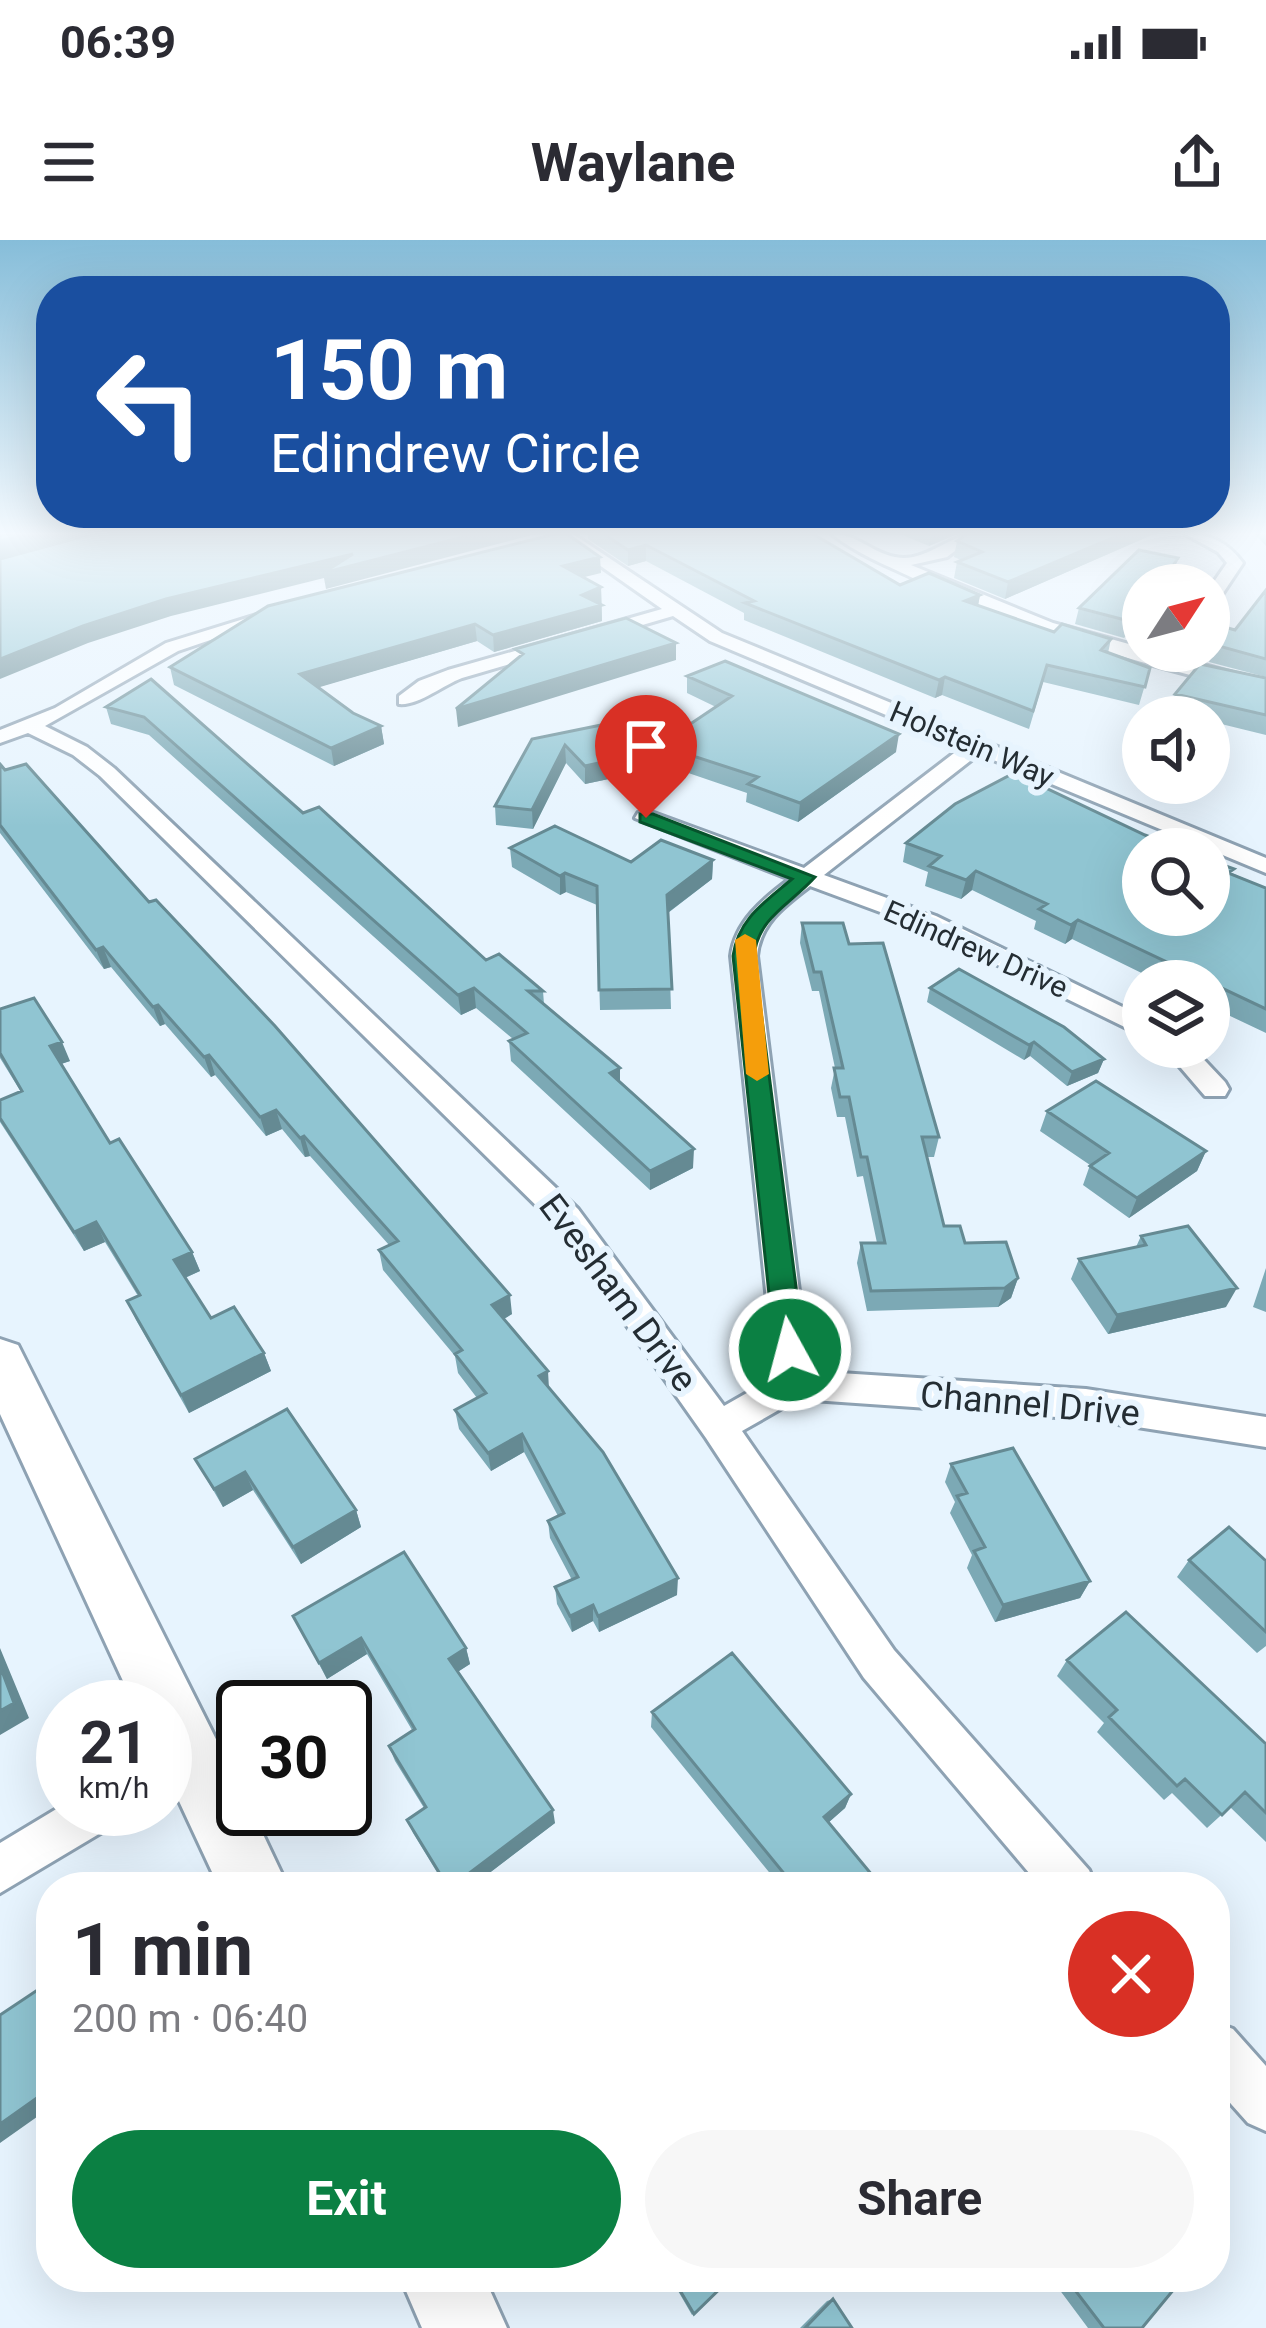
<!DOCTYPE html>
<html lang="en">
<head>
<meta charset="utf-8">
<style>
	:root { --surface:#fff; --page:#f7f7f7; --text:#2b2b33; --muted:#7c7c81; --accent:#0b8043 }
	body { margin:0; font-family:Roboto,sans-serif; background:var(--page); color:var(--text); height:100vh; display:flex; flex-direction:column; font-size:45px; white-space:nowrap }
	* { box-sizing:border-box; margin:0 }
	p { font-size:39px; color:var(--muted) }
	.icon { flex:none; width:66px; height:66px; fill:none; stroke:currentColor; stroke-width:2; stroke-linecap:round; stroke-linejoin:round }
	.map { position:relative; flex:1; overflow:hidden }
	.details { position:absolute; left:36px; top:1632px; width:1194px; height:420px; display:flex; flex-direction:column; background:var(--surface); border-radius:48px; box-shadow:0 12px 48px #0002 }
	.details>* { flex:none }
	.top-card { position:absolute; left:36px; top:36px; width:1194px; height:252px; border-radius:48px; box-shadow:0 12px 48px #0002; background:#1a4fa0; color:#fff; overflow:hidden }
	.needle { width:78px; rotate:54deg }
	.fabs { position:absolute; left:1122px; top:324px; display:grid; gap:24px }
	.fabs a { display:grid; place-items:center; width:108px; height:108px; border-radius:50%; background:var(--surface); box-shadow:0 12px 48px #0002; font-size:60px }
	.speed { position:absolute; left:36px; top:1440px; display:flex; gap:24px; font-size:60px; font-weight:700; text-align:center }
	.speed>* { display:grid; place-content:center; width:156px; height:156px; border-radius:50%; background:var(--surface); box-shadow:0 12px 48px #0002; line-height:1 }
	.speed small { font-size:30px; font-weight:400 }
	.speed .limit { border:6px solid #111; border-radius:18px; background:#fff; color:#111 }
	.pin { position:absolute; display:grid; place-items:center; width:102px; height:102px; color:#fff; margin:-123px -51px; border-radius:50% 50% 50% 0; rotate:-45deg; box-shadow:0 0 12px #0007 }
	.pin .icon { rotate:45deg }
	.me { position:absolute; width:132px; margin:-66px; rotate:353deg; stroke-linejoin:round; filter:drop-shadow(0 0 9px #0008) }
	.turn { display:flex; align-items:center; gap:42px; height:252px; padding:0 36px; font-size:54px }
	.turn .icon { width:156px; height:156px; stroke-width:2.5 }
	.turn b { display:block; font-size:84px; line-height:102px }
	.round { display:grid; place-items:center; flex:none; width:126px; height:126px; border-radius:63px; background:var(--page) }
	.headline { display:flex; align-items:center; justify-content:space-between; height:204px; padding:0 36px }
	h1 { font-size:72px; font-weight:700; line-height:90px }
	.primary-button { display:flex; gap:24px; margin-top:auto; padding:24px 36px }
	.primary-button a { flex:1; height:138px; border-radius:72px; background:var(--accent); color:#fff; font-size:48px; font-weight:700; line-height:138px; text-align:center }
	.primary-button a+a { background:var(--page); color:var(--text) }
	.status { display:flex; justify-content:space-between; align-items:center; height:84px; padding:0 60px; background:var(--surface); direction:ltr }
	.status svg { height:33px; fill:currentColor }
	header { display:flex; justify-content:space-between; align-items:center; height:156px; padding:0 36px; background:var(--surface); font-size:54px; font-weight:700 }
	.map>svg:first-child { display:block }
</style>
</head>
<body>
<div class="status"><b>06:39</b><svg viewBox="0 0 49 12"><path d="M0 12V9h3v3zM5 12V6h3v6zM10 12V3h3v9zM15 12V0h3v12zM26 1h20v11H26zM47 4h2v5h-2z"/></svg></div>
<header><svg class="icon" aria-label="menu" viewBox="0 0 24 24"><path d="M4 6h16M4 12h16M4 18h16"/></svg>Waylane<svg class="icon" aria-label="share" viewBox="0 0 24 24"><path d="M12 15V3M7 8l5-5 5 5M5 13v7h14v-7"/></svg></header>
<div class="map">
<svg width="1266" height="2088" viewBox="0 0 1266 2088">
	<rect width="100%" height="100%" fill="#e7f4fe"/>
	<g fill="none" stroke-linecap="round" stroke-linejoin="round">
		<defs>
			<path id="minor" d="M 555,294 L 573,294 L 722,393 L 1266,618 L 1266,633 L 979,514 L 824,635 L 936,676 L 1143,777 L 1143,796 L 918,686 L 810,646 C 785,665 760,683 757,716 L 809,1131 L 1086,1149 L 1266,1177 L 1266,1207 L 1086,1179 L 798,1159 L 742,1191 L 894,1410 L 1089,1630 L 1096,1647 L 1041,1647 L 864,1438 L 706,1198 L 556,985 L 100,536 L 73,515 L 28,493 L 0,503 L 0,490 L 55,468 L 166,403 L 299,362 L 299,370 L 178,411 L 45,486 L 87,507 L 114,528 L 578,969 L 724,1166 L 775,1137 L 731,716 C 735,682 763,659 790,639 L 635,578 L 638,573 L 654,573 L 804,628 L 962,507 L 710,401 L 673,376 L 462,438 C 443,445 418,466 399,464 L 399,456 L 419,441 L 448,430 L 662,369 Z
				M 832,294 C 858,294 870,312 895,317 C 924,324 949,294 977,294 L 947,317 L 911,325 L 1053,383 L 1266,442 L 1266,454 C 1145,425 1025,392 913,338 C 886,325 855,313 832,294 Z
				M 1185,294 C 1211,294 1227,302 1243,323 L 1215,365 L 1209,366 L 1209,349 L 1227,323 L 1218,312 Z
				M 1163,807 L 1192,807 L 1225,842 L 1229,849 L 1225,856 L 1205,856 Z
				M 63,1565 L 63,1569 L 121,1569 L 114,1585 L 0,1653 L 0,1603 Z
				M 1215,1782 L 1233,1789 L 1266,1826 L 1266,1891 L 1248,1883 L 1215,1846 Z"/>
			<path id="secondary" d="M 0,1099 L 18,1105 L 243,1553 L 243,1569 L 251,1569 L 288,1647 L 219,1647 L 165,1531 L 165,1467 L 135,1467 L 0,1174 Z
				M 400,2037 L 484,2037 L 507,2088 L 422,2088 Z"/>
		</defs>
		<use href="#minor" stroke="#8ea2b3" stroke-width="6"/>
		<use href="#secondary" stroke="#8ea2b3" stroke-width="6"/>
		<use href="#minor" fill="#fff" fill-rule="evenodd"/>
		<use href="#secondary" fill="#fff" fill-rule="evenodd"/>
	</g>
	<path fill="#7ca9b5" d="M 588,294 L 813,294 L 900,345 L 980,355 L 978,365 L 1054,392 L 1111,399 L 1108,413 L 1150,428 L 1139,465 L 1043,442 L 1029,489 L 942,455 L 935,458 L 744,380 L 744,373 L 646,321 L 628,326 L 588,299 Z
		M 900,294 L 957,294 L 929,306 Z
		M 967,294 L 1154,294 L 1005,359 L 954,338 L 957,322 L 961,320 L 954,317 L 957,301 Z
		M 1255,294 L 1266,294 L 1266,306 Z
		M 601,333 L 583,337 L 601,347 L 602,381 L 494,412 L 477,401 L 318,447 L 353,473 L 381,486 L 384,504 L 334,526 L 174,445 L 170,427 Z
		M 1173,334 L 1166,345 L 1143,345 L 1124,398 L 1075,384 L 1079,368 Z
		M 1266,350 L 1266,437 L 1209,422 L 1215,405 L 1235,390 Z
		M 687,436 L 896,512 L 798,582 L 746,562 L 747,553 L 659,523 L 659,505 L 716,467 L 687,453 Z
		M 1266,438 L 1266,495 L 1209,481 L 1209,477 L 1192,477 L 1169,472 L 1175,454 Z
		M 151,439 L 303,573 L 486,720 L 543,751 L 544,764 L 620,828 L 620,842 L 693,928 L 650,950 L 511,821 L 509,801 L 513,799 L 476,768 L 461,775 L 149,495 L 111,484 L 106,467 Z
		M 626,480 L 656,529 L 585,544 L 566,523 L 533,589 L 496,585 L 495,566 L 532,499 Z
		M 0,524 L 512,1074 L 504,1079 L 549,1148 L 677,1355 L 599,1392 L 593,1381 L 572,1392 L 557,1364 L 555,1347 L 572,1340 L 550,1298 L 548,1281 L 558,1276 L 524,1212 L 491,1231 L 459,1189 L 455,1170 L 477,1158 L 458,1133 L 455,1116 L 383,1030 L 379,1010 L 389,1005 L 310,916 L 305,917 L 282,889 L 266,896 L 215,835 L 211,837 L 165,784 L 160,786 L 111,727 L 104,729 L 0,593 Z
		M 1145,595 L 1266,648 L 1266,793 L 1209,766 L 1209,741 L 1158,741 L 1072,699 L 1065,704 L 1034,689 L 1036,681 L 972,650 L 961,659 L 925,646 L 928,632 L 903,622 L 906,603 Z
		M 510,608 L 631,622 L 713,620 L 712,639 L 668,673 L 671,769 L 600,770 L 597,665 L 566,652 L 560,655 L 512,627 Z
		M 802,683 L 849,704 L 939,897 L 934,917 L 927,917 L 944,986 L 965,1003 L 1018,1038 L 1011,1058 L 998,1067 L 867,1071 L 857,1023 L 861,1003 L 877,1003 L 863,936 L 857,937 L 845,877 L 837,877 L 831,848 L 835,828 L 819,751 L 812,751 L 800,703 Z
		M 930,748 L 1104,819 L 1098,833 L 1067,846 L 1030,816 L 1024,820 L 927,762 Z
		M 0,769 L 70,821 L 61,824 L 110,903 L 192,1012 L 200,1031 L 185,1038 L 211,1078 L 264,1113 L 271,1131 L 189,1173 L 136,1080 L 127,1061 L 138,1056 L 105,1002 L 84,1011 L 0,882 L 0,860 L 21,852 L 0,818 Z
		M 1047,871 L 1206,911 L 1197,931 L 1129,978 L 1083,945 L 1090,925 L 1040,891 Z
		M 1141,996 L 1226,1067 L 1108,1094 L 1071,1039 L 1079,1019 L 1136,1007 Z
		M 1266,1028 L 1266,1072 L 1253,1067 Z
		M 195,1219 L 356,1270 L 361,1287 L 301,1324 L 253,1250 L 223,1267 Z
		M 951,1224 L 1090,1341 L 1080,1358 L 995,1382 L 967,1328 L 972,1315 L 950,1273 L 955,1262 L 945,1242 Z
		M 1189,1320 L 1266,1321 L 1266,1406 L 1257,1413 L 1177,1337 Z
		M 293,1376 L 466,1408 L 470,1424 L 457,1432 L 555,1583 L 471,1647 L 446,1647 L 413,1593 L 407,1580 L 424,1568 L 395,1521 L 389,1506 L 412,1490 L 367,1414 L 327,1439 Z
		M 1067,1420 L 1266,1504 L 1266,1602 L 1230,1567 L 1207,1588 L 1172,1553 L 1164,1560 L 1097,1492 L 1104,1483 L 1057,1436 Z
		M 652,1472 L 851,1554 L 845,1568 L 829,1582 L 882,1647 L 781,1647 L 651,1487 Z
		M 670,2037 L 732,2037 L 692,2075 Z
		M 1050,2037 L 1184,2037 L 1142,2088 L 1088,2088 Z
		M 833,2059 L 852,2088 L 800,2088 L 827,2061 Z"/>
	<path fill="#658a93" d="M 27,294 L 91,294 L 0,318 L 0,301 Z
		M 475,294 L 536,294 L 326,349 L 324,338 L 171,376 L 88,403 L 0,439 L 0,419 L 83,386 L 166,359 L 353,314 Z
		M 931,294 L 957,294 L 929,306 Z
		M 1122,294 L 1154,294 L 1005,359 L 1008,342 Z
		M 646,305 L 646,321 L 628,326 L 628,310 Z
		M 600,317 L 601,333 L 564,342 L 563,326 Z
		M 1178,318 L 1173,334 L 1166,345 L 1160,345 Z
		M 601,347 L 602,381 L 494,412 L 493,395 Z
		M 980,355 L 977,371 L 965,361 Z
		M 1143,367 L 1143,378 L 1124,398 L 1129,381 Z
		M 475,384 L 477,401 L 303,452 L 300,434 Z
		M 676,403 L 676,420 L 458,487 L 456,469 Z
		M 945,437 L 942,455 L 935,458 L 939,440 Z
		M 381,486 L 384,504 L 334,526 L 331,508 Z
		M 899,494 L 896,512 L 798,582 L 800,563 Z
		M 565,505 L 566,523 L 533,589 L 532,570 Z
		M 657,510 L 656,529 L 585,544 L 585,526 Z
		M 713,620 L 712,639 L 666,674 L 667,655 Z
		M 976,631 L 972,650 L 961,659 L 966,640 Z
		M 565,633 L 566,652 L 560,655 L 560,636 Z
		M 1078,680 L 1072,699 L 1065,704 L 1071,685 Z
		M 103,707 L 111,727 L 104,729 L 96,710 Z
		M 474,748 L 476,768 L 461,775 L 458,755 Z
		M 158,765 L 165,784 L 160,786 L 153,767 Z
		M 62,802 L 70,821 L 58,825 L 50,806 Z
		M 1034,802 L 1030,816 L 1024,820 L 1029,805 Z
		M 209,815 L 215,835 L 211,837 L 204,817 Z
		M 1104,819 L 1098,833 L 1067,846 L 1072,832 Z
		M 620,828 L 620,848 L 610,833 Z
		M 276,870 L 282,889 L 266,896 L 260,877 Z
		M 304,896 L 310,916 L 305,917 L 300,898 Z
		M 694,909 L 693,928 L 650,950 L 650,931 Z
		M 1206,911 L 1197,931 L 1129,978 L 1137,958 Z
		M 96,982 L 105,1002 L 84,1011 L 74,992 Z
		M 192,1012 L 200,1031 L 182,1039 L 174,1020 Z
		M 1018,1038 L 1011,1058 L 998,1067 L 1005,1048 Z
		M 1237,1048 L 1226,1067 L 1108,1094 L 1117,1075 Z
		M 510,1055 L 512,1074 L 495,1084 L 492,1065 Z
		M 264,1113 L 271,1131 L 189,1173 L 181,1155 Z
		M 548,1131 L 549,1149 L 539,1136 Z
		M 522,1194 L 524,1212 L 491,1231 L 488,1213 Z
		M 245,1232 L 253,1250 L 223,1267 L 214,1249 Z
		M 356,1270 L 361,1287 L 301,1324 L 293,1307 Z
		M 678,1338 L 677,1355 L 599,1392 L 598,1376 Z
		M 1090,1341 L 1080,1358 L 995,1382 L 1003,1365 Z
		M 593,1365 L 593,1381 L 572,1392 L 570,1376 Z
		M 361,1398 L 367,1414 L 327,1439 L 319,1423 Z
		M 0,1408 L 29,1478 L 0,1495 Z
		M 466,1408 L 470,1424 L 453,1435 L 449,1419 Z
		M 851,1554 L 845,1568 L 820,1590 L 824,1577 Z
		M 553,1570 L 555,1583 L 471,1647 L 451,1647 Z
		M 51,1848 L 51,1867 L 0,1903 L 0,1884 Z"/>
	<path fill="#90c5d2" stroke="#658a93" stroke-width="3" d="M 0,294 L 27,294 L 0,301 Z
		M 92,294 L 475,294 L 323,333 L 353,314 L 166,359 L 83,386 L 0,419 L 0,319 Z
		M 555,294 L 567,294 L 600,317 L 563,326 L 601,347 L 582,355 L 602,365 L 493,395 L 475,384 L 300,434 L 353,473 L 381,486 L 331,508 L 170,427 L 268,366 Z
		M 604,294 L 813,294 L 900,345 L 929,333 L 980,355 L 965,361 L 1054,392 L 1062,384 L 1111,399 L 1101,410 L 1150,428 L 1145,447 L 1047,425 L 1033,471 L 945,437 L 939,440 L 745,363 L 754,361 L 646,305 L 628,310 Z
		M 967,294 L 1122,294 L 1008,342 L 957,322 L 982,312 L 957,301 Z
		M 1139,310 L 1178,318 L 1160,345 L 1143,345 L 1143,367 L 1129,381 L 1079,368 Z
		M 1266,350 L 1266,419 L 1215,405 L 1228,388 L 1235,390 Z
		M 626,378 L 676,403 L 456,469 L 523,414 L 515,409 Z
		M 725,421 L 899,494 L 800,563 L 748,544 L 758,537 L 659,505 L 732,456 L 687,436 Z
		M 1200,424 L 1266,438 L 1266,475 L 1175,454 Z
		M 151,439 L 303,573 L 319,567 L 486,720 L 499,714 L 543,751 L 528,751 L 620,828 L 610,833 L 694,909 L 650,931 L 509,801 L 527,793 L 474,748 L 458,755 L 144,477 L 106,467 Z
		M 626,480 L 657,510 L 585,526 L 565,505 L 532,570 L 495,566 L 532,499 Z
		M 0,524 L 5,530 L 26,524 L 149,662 L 156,660 L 275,786 L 510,1055 L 492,1065 L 548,1131 L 539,1136 L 603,1212 L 678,1338 L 598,1376 L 593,1365 L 570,1376 L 555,1347 L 578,1337 L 548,1281 L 564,1273 L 522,1194 L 488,1213 L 455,1170 L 486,1153 L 455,1114 L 462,1110 L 379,1010 L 398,1001 L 304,896 L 300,898 L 276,870 L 260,877 L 209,815 L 204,817 L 158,765 L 153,767 L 103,707 L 96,710 L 0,585 Z
		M 1014,533 L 1145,595 L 1181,609 L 1143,609 L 1143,675 L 1209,675 L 1209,620 L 1234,629 L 1228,633 L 1266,648 L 1266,769 L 1078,680 L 1071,685 L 1039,669 L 1047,664 L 976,631 L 966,640 L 929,626 L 941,616 L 906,603 L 955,564 Z
		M 555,586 L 631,622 L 661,600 L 713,620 L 667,655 L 672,749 L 599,750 L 597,646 L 565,633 L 560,636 L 510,608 Z
		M 802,683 L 843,683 L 849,704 L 883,703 L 939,897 L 922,897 L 944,986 L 960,986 L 965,1003 L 1006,1002 L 1018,1038 L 1005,1048 L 871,1051 L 861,1003 L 885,1003 L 867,917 L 861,917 L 849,857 L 840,857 L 834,828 L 843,828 L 821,732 L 814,732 Z
		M 959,729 L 1064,787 L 1104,819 L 1072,832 L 1034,802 L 1029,805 L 930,748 Z
		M 34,758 L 62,802 L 50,806 L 110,903 L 119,899 L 192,1012 L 174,1020 L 211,1078 L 234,1067 L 264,1113 L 181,1155 L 127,1061 L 140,1055 L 96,982 L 74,992 L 0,878 L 0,860 L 22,851 L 0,813 L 0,769 Z
		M 1096,841 L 1206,911 L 1137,958 L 1090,926 L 1109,913 L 1047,871 Z
		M 1188,986 L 1237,1048 L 1117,1075 L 1079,1019 L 1146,1005 L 1141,996 Z
		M 287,1169 L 356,1270 L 293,1307 L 245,1232 L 214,1249 L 195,1219 Z
		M 1013,1208 L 1090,1341 L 1003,1365 L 974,1311 L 985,1307 L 957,1256 L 967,1253 L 951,1224 Z
		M 1229,1287 L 1266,1321 L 1266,1392 L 1189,1320 Z
		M 404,1312 L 466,1408 L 449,1419 L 553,1570 L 451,1647 L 448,1647 L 407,1580 L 426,1567 L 389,1506 L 415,1489 L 361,1398 L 319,1423 L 293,1376 Z
		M 1126,1372 L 1266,1504 L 1266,1573 L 1245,1552 L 1222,1575 L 1185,1539 L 1177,1546 L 1109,1477 L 1117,1470 L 1067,1420 Z
		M 732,1413 L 851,1554 L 824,1577 L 882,1647 L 795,1647 L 652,1472 Z
		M 0,1426 L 14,1463 L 0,1471 Z
		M 51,1741 L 51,1848 L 0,1884 L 0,1775 Z
		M 672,2037 L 732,2037 L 694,2074 Z
		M 1065,2037 L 1184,2037 L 1142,2088 L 1104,2088 Z
		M 833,2059 L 852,2088 L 805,2088 Z"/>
	<linearGradient id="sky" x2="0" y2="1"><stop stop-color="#86bdd9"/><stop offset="0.5" stop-color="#f4faff"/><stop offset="1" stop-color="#f4faff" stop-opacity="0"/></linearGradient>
	<rect width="1266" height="587" fill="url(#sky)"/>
	<path fill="#0b8043" stroke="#07532c" stroke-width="3" d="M 640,574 L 653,574 L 815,637 C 791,664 758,677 754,716 L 804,1110 L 800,1118 L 779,1118 L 775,1110 L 733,716 C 738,679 765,662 792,639 L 640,582 Z"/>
	<path fill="#f59e0b" d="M 745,694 L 756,700 L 769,834 L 757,841 L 746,834 L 735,700 Z"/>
	<g text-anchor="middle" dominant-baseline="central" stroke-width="12" stroke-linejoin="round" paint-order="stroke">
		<g font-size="30" fill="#242d33" stroke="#e7f4fe">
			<text transform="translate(972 504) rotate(23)">Holstein Way</text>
			<text transform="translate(976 709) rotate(24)">Edindrew Drive</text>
		</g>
		<g font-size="36" fill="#242d33" stroke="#e7f4fe">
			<text transform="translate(618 1053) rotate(53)">Evesham Drive</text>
			<text transform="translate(1030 1164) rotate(5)">Channel Drive</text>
		</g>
	</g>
</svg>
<div class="fabs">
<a><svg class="needle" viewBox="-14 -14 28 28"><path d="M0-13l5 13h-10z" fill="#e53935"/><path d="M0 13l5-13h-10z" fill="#7c7c81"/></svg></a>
<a><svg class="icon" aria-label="sound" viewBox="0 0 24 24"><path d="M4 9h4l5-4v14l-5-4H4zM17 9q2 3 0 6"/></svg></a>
<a><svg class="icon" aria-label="search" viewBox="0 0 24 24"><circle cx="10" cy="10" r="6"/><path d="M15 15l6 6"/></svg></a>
<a><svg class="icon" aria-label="layers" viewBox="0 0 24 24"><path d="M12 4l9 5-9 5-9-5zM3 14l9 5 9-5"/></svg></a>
</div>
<div class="speed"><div>21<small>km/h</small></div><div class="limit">30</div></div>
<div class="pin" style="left:646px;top:578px;background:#d93025"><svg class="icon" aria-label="arrive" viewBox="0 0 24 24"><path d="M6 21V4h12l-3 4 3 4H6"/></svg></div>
<svg class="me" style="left:790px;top:1110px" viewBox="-20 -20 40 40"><circle r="17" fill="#0b8043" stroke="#fff" stroke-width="3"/><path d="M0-11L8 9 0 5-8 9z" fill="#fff"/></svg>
<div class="top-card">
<div class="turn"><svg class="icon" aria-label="left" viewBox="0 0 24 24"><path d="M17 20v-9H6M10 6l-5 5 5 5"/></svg><div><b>150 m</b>Edindrew Circle</div></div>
</div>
<section class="details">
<div class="headline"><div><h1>1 min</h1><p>200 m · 06:40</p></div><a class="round" style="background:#d93025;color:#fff"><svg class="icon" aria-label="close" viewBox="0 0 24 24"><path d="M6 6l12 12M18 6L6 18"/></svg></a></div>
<div class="primary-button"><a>Exit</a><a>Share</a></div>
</section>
</div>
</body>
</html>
